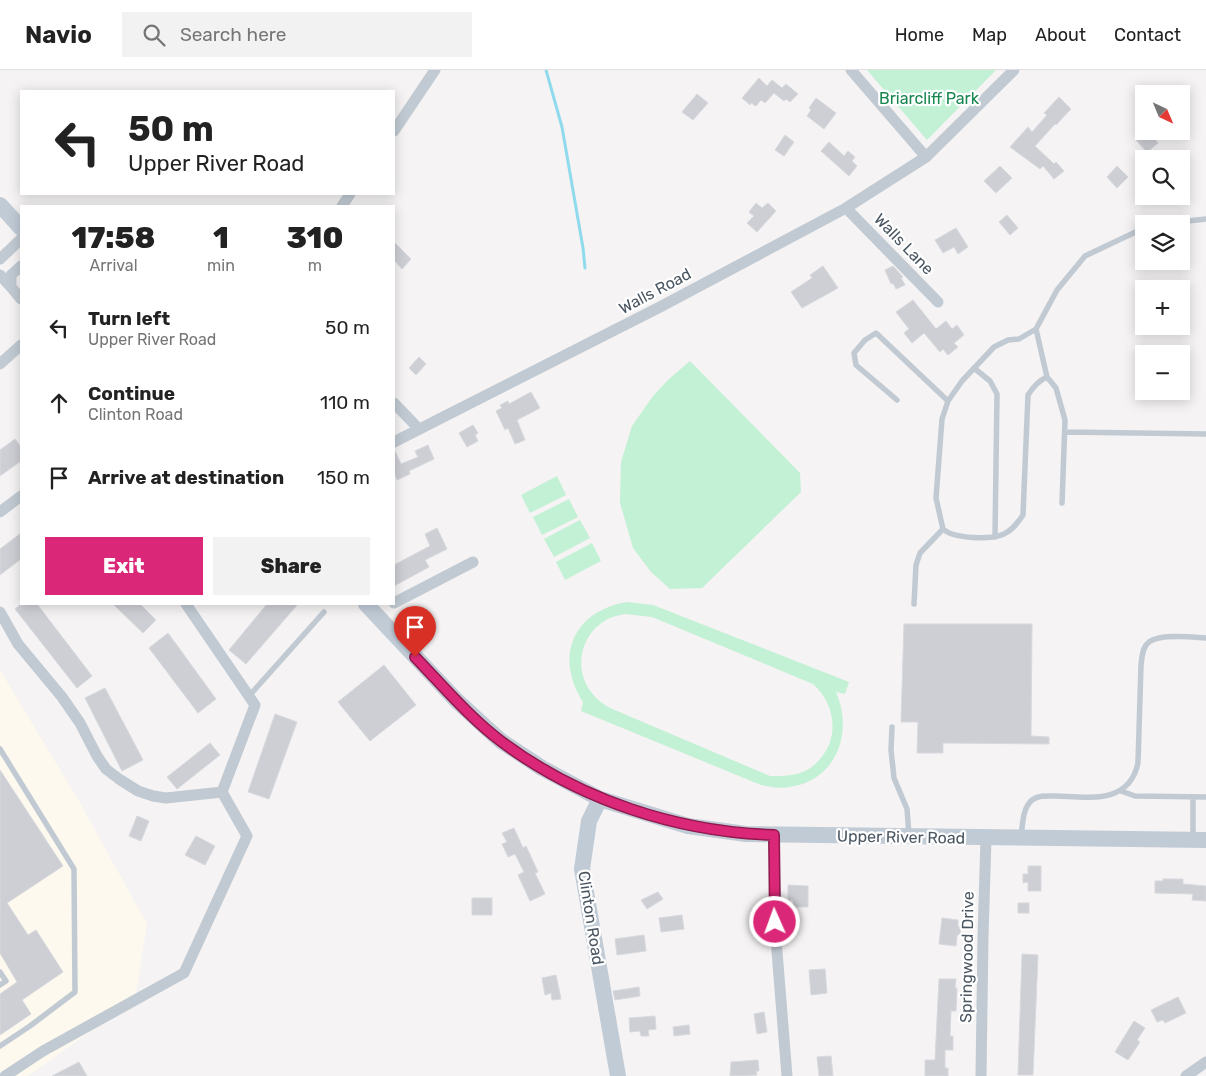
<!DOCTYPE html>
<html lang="en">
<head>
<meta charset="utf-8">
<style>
	:root { --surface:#fff; --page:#f2f2f2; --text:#222; --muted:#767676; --line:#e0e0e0; --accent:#db2777 }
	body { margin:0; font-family:Rubik,sans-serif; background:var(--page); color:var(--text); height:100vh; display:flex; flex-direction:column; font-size:19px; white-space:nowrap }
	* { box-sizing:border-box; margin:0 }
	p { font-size:16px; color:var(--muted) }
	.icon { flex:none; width:28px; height:28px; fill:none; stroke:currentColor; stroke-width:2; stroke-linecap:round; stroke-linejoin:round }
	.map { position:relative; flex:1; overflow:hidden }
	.panel { position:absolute; left:20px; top:135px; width:375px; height:400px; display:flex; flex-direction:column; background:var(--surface); border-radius:0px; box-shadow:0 2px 12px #0003 }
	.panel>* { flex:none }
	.hud { position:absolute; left:20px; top:20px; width:375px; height:105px; border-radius:0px; box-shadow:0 2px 12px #0003; background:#fff; color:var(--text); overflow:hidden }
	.needle { width:32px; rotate:136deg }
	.tools { position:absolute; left:1135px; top:15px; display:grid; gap:10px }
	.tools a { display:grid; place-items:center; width:55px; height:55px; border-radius:0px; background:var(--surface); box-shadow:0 2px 12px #0003; font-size:25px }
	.pin { position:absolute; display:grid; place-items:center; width:42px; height:42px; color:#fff; margin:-51px -21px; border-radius:50% 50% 50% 0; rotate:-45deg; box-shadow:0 0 5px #0007 }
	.pin .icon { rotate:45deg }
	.me { position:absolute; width:55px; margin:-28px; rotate:358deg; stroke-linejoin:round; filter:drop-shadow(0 0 4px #0008) }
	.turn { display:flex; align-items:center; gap:18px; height:105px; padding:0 25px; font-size:22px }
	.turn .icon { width:65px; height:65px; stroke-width:2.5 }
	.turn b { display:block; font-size:35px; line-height:42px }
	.eta { display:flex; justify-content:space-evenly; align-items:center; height:85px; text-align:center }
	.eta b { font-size:30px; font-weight:800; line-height:35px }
	.button { display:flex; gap:10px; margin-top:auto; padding:10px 25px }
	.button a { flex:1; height:58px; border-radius:0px; background:var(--accent); color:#fff; font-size:20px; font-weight:800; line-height:58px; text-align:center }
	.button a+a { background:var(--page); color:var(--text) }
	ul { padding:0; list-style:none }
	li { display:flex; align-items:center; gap:15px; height:75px; padding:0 25px }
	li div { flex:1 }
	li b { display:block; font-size:19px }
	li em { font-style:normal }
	header { display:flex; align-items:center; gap:30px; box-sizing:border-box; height:70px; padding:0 25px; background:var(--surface); border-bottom:1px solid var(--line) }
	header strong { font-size:24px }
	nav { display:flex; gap:28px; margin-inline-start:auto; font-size:18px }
	.search { width:350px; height:45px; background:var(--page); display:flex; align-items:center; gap:12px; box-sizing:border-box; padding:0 18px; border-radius:0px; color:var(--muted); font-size:19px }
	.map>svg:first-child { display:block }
</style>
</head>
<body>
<header>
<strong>Navio</strong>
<div class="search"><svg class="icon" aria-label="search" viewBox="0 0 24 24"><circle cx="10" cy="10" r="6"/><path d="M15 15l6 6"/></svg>Search here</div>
<nav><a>Home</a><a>Map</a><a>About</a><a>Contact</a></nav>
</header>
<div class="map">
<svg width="1206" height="1006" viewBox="0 0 1206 1006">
	<rect width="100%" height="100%" fill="#f5f3f3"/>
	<path fill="#fdf9ef" d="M 0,600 L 79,731 L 147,854 L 135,930 L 28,1006 L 0,1006 Z"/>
	<path fill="#c3f1d5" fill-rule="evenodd" d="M 867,0 L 996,0 L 927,70 Z
		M 690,291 L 800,403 L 801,422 L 702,518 L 670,519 L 651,502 L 633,478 L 620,433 L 621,392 L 632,356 L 653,326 L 669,309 Z
		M 557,406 L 566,425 L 530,443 L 521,425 Z
		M 569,429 L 578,447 L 542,465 L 533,447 Z
		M 580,450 L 590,468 L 554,487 L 544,469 Z
		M 592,473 L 601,491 L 565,510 L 556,492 Z
		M 627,532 L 653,535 L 849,612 L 845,624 L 836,622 C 854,663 836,711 789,717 C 779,719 771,717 761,715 L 581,641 L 583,632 C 554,587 573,541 627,532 ZM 625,544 L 652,547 L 813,614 C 840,638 840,680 807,700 C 796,706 783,706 770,706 L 610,638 C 603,634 597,630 592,623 C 572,599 581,561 610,548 C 614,546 620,545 625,544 Z"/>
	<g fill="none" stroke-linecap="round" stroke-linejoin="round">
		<path stroke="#90daee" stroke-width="3" d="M 546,0 L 562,57 L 583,178 L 585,198"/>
	</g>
	<path fill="#cdcfd5" stroke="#d7d9de" d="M 759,8 L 767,16 L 772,10 L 782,18 L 786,14 L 798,24 L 790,32 L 786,29 L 784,31 L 774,23 L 765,33 L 761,30 L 756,36 L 751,33 L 750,35 L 742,28 Z
		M 697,24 L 708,33 L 693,50 L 682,42 Z
		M 1059,27 L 1071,39 L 1056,55 L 1055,54 L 1035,76 L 1054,94 L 1056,92 L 1064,101 L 1054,109 L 1043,96 L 1040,99 L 1010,77 L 1028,57 L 1032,62 L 1047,45 L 1044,43 Z
		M 816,28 L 836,43 L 824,59 L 807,46 L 811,40 L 809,38 Z
		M 1142,61 L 1147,61 L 1158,73 L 1147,82 L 1136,70 Z
		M 785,65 L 794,72 L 784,86 L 775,80 Z
		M 829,72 L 844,86 L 848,81 L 855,87 L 852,91 L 857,96 L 849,106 L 821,81 Z
		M 1000,96 L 1012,108 L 996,123 L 984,111 Z
		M 1117,96 L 1128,107 L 1117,118 L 1107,107 Z
		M 756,133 L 762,138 L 768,133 L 776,141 L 757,162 L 747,153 L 754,146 L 749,142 Z
		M 1007,145 L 1018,158 L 1010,165 L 999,152 Z
		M 956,158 L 968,177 L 958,184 L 954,177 L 943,183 L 935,170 Z
		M 394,172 L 411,189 L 402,199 L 394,190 Z
		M 823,196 L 838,218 L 802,238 L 791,222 L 812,208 L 810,205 Z
		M 893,196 L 903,207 L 901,208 L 905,215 L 896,219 L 893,213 L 891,214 L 885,200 Z
		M 913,230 L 936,259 L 946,251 L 952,259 L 957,255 L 964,265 L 954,273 L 958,277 L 948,285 L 943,279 L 940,282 L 924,263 L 912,273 L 904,263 L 909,259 L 896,242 Z
		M 419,287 L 426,294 L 416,305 L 409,298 Z
		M 531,322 L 540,338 L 517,350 L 525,370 L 515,374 L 508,358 L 505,360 L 496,341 L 502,338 L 500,335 L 508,331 L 509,334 Z
		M 473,355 L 478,363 L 475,365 L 478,371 L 467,377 L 459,363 Z
		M 15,369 L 21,377 L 21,391 L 0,406 L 0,380 Z
		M 428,375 L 434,389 L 409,401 L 410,404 L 397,410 L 394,402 L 394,379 L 401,394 L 418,387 L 415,381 Z
		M 437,458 L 447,479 L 425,490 L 429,497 L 394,516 L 394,495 L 430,476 L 425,464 Z
		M 21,463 L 21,489 L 0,505 L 0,479 Z
		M 21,534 L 37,534 L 92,606 L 77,618 L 15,539 Z
		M 113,534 L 140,534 L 156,550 L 143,563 Z
		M 267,534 L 298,534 L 246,594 L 229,580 Z
		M 904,554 L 1032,554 L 1031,666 L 1049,667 L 1049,674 L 943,673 L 943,683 L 917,683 L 918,652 L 901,652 Z
		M 168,563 L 216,629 L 198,643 L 149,578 Z
		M 384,595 L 416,635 L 370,671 L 338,632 Z
		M 105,618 L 143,690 L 122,701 L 85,628 Z
		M 275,644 L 297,652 L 269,729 L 248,722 Z
		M 210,673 L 220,685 L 177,719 L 167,707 Z
		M 0,700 L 63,796 L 7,833 L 28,865 L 36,860 L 63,902 L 22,930 L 31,944 L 0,965 L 0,924 L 17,912 L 0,883 Z
		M 137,746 L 149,751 L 141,771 L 129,766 Z
		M 514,758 L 523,778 L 526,776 L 538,802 L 535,803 L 545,824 L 530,831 L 518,805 L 524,802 L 515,784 L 508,787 L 502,774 L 507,772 L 502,763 Z
		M 196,766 L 215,776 L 205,795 L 185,785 Z
		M 1028,796 L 1041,796 L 1041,821 L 1028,821 L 1028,812 L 1023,813 L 1023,804 L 1028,804 Z
		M 1163,809 L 1183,809 L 1183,814 L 1206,816 L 1206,831 L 1192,830 L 1193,824 L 1155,823 L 1155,811 L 1163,811 Z
		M 788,815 L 808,816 L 808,837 L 793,837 L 793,830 L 788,830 Z
		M 658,822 L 663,829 L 647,839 L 641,830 Z
		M 472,828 L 492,828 L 492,845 L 472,845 Z
		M 1018,833 L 1029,833 L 1029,843 L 1018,843 Z
		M 682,845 L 684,859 L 661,862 L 659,848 Z
		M 942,848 L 958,850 L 958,856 L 961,857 L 960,865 L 957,865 L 956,876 L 939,874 Z
		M 644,865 L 646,881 L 617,885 L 615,869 Z
		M 1022,884 L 1038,885 L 1033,1005 L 1018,1005 Z
		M 825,899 L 827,923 L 811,925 L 809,900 Z
		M 556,905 L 561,929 L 552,930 L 551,923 L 545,925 L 542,908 Z
		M 939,909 L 956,909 L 955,918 L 957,918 L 956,941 L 951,941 L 950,966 L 953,966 L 953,980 L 945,980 L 945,998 L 948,998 L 948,1006 L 925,1006 L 925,990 L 935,990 Z
		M 639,917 L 640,926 L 615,930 L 613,921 Z
		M 1178,927 L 1186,943 L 1165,953 L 1163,950 L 1157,952 L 1151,940 Z
		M 764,942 L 767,962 L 757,964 L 754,944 Z
		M 655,946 L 656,959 L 648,960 L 649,966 L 641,966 L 640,961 L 630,962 L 629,948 Z
		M 1134,951 L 1145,958 L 1137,970 L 1140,972 L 1128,990 L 1115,982 Z
		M 689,955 L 690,964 L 674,966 L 673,957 Z
		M 831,986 L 833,1006 L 819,1006 L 817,987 Z
		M 758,990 L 759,1001 L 756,1001 L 757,1005 L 730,1006 L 731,992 Z
		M 79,992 L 87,1006 L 52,1006 Z"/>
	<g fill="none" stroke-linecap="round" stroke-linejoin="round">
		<path stroke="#c1cad2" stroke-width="5.5" d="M 1161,154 L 1206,149
			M 1036,259 L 1047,307 L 1056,318 L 1065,350 L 1062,433
			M 974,298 L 990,311 L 997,324 L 995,467
			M 897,330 L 856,295 L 854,283 L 865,270 L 876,263 L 948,331
			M 1065,362 L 1206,364
			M 943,459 C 954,469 991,470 1004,464 C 1013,460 1018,452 1023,445 L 1028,325 C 1033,317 1038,311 1047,307
			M 914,534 L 916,495 L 920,483 L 943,459 L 936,428 L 942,349 L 948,331 L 962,311 L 994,277 L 1008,270 L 1019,269 L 1036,259 L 1057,220 L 1085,186 L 1144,158
			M 249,626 L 324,542
			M 892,657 L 891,680 L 894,708 L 907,739 L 909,765
			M 0,679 L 74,799 L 75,922 L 30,956 L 0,976
			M 1121,721 L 1135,726 L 1206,727
			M 1021,766 C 1023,754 1022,739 1032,730 C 1039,725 1047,726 1055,726 C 1088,727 1129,735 1138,693 L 1141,595 C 1142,588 1142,578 1148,573 C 1157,563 1193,567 1206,568
			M 1193,770 L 1193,727
			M 0,902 L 6,911 L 0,915"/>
		<path stroke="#c1cad2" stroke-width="11" d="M 851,0 L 926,87
			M 394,61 L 435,0
			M 342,136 L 350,124
			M 846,138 L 938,232
			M 0,189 L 21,169
			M 21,196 L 11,205 L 11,217 L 21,229
			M 0,205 L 11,217
			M 0,294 L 21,275
			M 394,333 L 419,359
			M 394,372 L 660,237 L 846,138 L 926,87 L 1014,0
			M 0,442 L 21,426
			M 394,533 L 473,492
			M 0,542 L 18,574 L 62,627 L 80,653 L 97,686 L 106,699 L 119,709 L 138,721 L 153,726 L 166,728 L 222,722
			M 774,765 L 776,869 L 787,1006
			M 5,1006 L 43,981 L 184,903 L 247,766 L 222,722 L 255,635 L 186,534
			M 981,1006 L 983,867 L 986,768
			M 1186,1006 L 1206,992"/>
		<path stroke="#c1cbd6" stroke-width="16" d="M 0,135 L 21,158
			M 366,534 L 455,629 L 481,653 L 501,671 L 542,698 L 600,729 L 688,756 L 746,764 L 1206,770
			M 600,729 L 589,751 L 582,799 L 618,1006"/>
	</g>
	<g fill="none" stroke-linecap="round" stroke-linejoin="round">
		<defs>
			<path id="route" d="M 415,587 C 443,616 470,648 502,672 C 580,730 677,762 774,765 L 775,852"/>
		</defs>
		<use href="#route" stroke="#8e194d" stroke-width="12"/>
		<use href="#route" stroke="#db2777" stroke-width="9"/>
	</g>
	<g text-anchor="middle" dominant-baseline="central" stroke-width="4.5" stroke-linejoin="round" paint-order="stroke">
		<g font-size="16" fill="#17864f" stroke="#fff">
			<text x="929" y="28">Briarcliff Park</text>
		</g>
		<g font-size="16" fill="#4a5661" stroke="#fff">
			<text transform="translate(904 174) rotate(46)">Walls Lane</text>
			<text transform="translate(655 221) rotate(-28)">Walls Road</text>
			<text transform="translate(901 767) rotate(1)">Upper River Road</text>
			<text transform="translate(591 848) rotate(81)">Clinton Road</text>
			<text transform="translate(967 887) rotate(-89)">Springwood Drive</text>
		</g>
	</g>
</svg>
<div class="tools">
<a><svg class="needle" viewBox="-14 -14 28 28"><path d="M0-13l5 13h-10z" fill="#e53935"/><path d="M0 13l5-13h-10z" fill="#767676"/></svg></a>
<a><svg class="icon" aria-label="search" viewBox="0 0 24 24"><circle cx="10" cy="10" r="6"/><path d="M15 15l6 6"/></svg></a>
<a><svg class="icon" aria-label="layers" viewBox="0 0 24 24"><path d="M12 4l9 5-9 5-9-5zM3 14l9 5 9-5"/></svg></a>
<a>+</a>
<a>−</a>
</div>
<div class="pin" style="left:415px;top:587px;background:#d93025"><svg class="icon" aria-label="arrive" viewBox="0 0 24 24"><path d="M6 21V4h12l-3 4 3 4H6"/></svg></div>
<svg class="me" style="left:775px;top:852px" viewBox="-20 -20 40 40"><circle r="17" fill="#db2777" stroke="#fff" stroke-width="3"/><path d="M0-11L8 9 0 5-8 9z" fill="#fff"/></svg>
<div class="hud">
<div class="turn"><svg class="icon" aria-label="left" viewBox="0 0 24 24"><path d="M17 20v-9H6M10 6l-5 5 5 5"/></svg><div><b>50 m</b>Upper River Road</div></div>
</div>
<section class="panel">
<div class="eta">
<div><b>17:58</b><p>Arrival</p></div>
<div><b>1</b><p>min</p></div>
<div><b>310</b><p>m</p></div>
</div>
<ul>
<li><svg class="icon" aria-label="left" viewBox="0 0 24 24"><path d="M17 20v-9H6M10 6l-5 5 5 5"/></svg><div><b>Turn left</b><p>Upper River Road</p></div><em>50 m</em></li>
<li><svg class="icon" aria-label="ahead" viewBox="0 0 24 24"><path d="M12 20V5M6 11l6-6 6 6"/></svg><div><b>Continue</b><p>Clinton Road</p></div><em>110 m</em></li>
<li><svg class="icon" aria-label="arrive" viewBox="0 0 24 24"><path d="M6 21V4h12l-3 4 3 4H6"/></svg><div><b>Arrive at destination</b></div><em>150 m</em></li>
</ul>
<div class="button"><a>Exit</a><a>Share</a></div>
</section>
</div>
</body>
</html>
